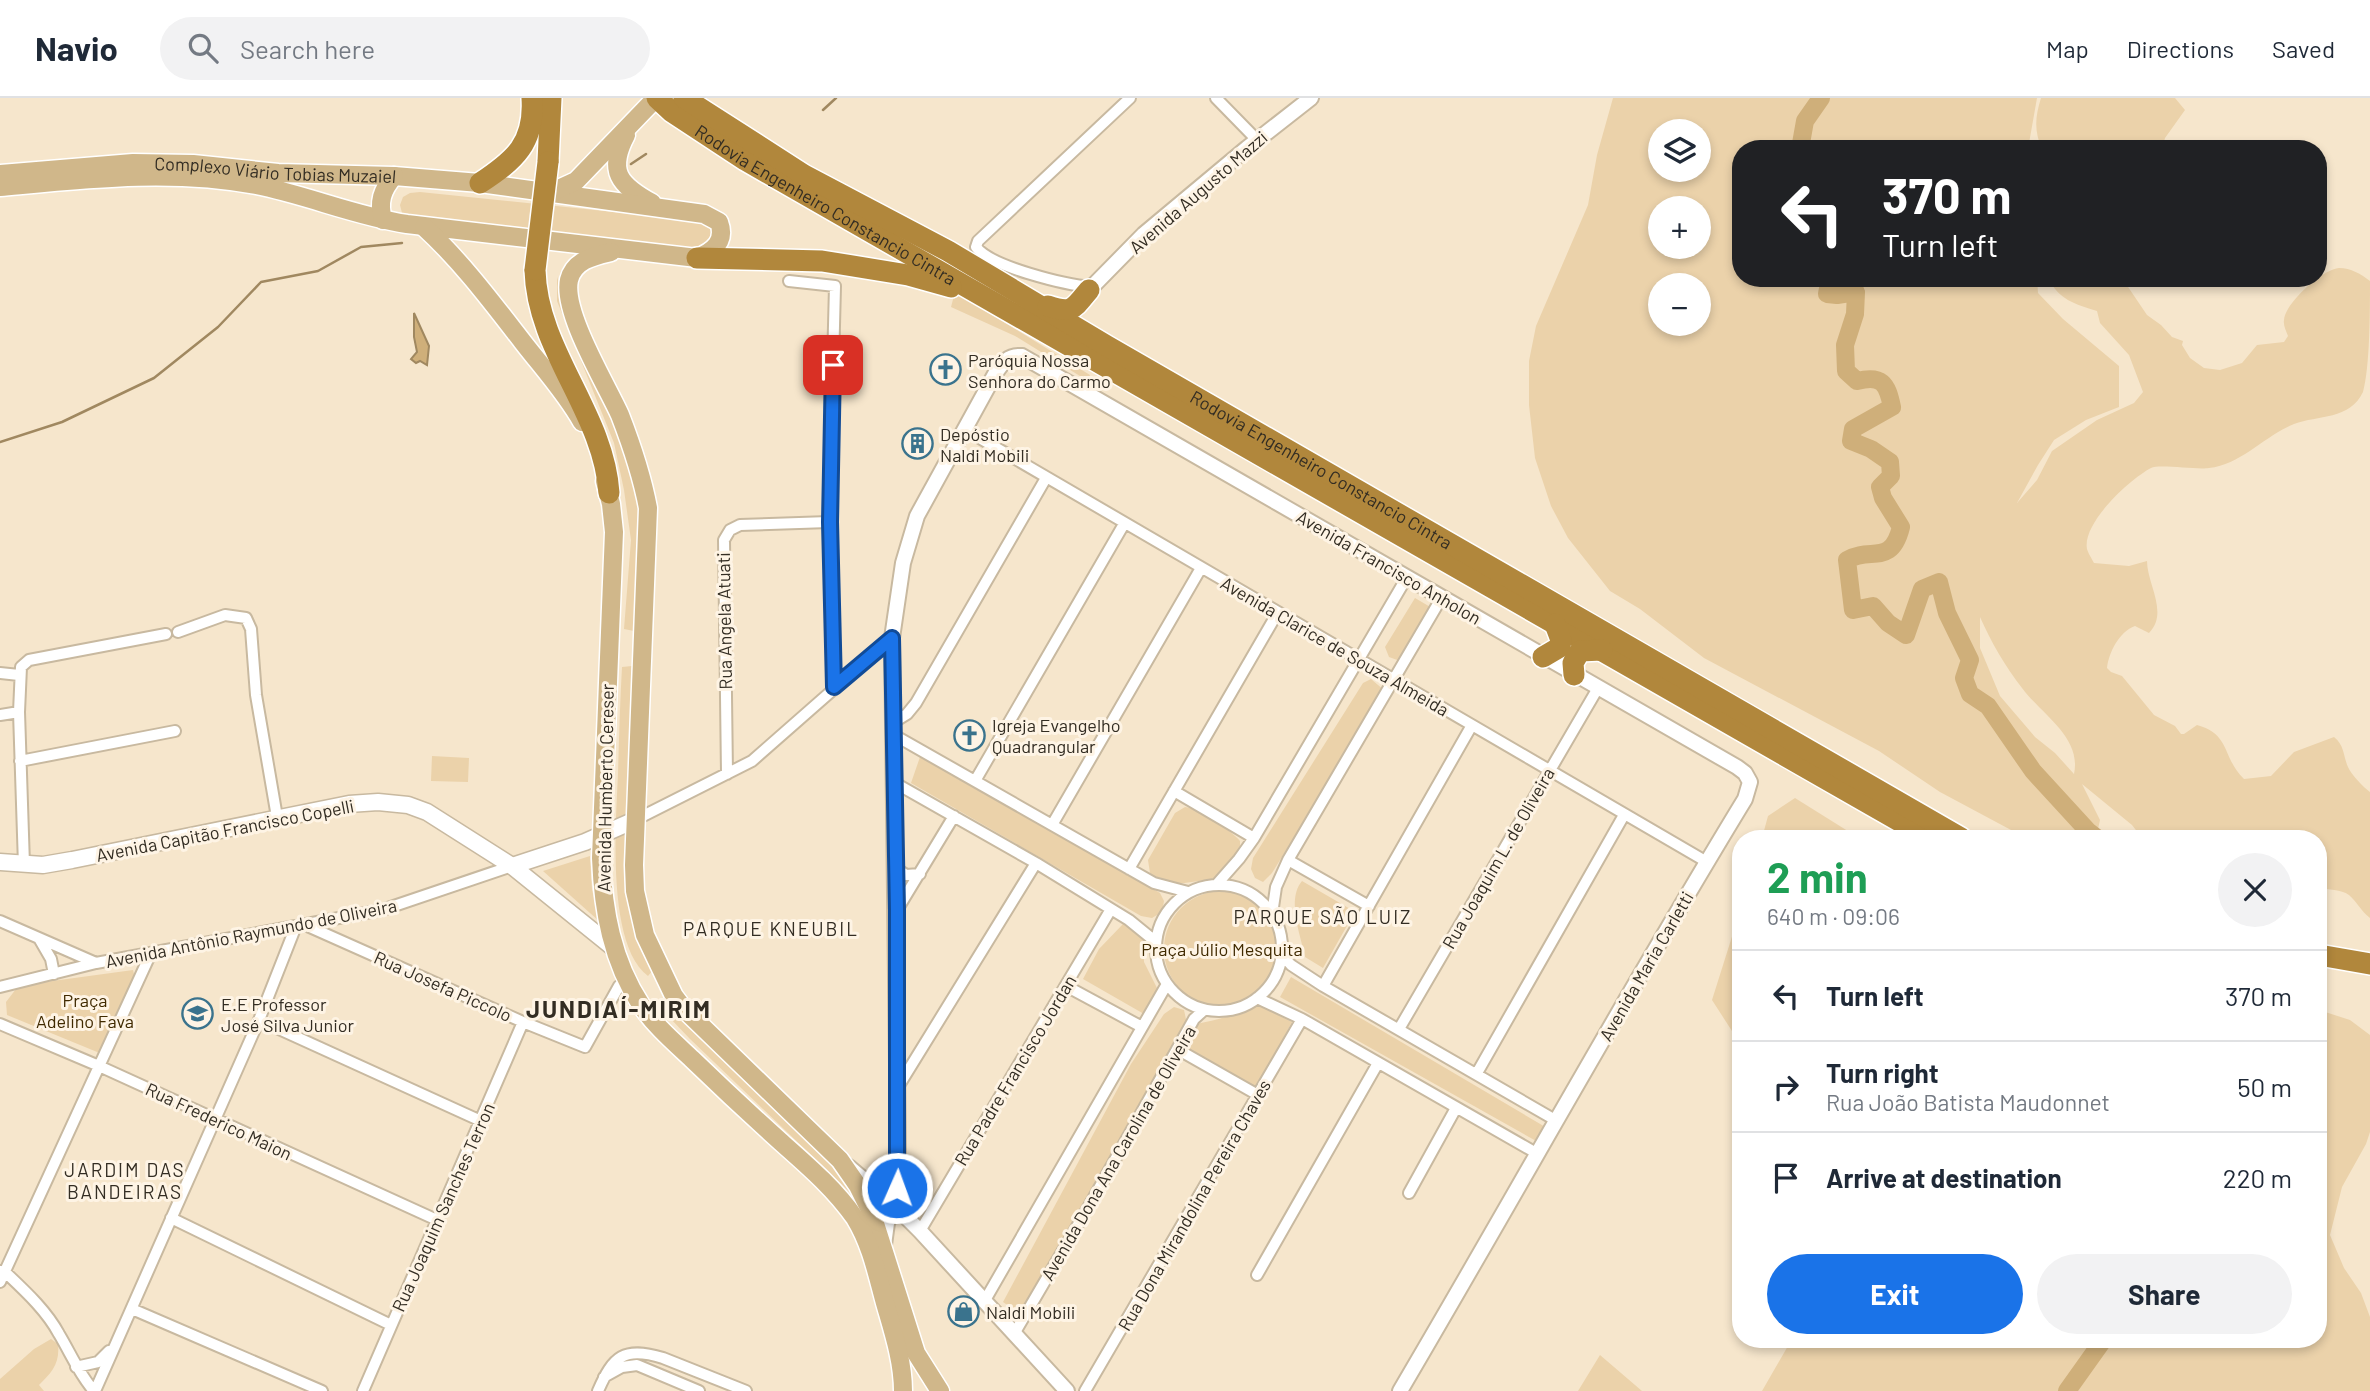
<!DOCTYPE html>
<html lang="en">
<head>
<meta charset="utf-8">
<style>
	:root { --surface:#fff; --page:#f2f2f3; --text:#1f2937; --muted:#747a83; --line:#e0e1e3; --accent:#1a73e8 }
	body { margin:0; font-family:Barlow,sans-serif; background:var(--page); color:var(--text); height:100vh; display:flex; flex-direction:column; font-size:26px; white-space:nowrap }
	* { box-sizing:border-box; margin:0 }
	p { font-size:23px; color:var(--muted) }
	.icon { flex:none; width:38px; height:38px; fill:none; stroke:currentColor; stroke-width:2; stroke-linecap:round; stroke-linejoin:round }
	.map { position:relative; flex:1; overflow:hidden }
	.sheet { position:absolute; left:1732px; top:732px; width:595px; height:518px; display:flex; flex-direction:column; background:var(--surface); border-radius:28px; box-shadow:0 4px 10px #0003 }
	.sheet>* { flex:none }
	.hud { position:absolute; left:1732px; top:42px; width:595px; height:147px; border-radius:28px; box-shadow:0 4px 10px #0003; background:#202124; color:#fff; overflow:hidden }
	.tools { position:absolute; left:1648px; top:21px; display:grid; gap:14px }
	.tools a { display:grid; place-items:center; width:63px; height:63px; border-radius:50%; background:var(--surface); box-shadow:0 4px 10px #0003; font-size:35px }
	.pin { position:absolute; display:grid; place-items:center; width:60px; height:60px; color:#fff; margin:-30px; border-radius:14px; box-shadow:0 4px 10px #0006 }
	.me { position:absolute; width:77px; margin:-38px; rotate:2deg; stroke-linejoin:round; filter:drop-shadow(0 0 5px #0008) }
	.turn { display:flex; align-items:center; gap:24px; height:147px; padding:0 35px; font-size:32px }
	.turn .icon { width:91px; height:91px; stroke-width:2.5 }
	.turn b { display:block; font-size:49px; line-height:60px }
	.round { display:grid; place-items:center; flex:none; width:74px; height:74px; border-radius:37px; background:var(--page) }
	.headline { display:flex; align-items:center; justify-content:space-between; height:119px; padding:0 35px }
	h1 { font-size:42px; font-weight:700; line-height:52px; color:#1e9e55 }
	.primary-button { display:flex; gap:14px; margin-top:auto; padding:14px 35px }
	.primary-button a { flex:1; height:80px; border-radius:42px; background:var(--accent); color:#fff; font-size:28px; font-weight:700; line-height:80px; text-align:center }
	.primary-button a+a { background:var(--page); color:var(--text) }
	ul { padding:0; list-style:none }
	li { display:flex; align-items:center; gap:21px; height:91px; padding:0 35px; border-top:2px solid var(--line) }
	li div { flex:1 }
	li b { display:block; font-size:26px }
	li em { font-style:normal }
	header { display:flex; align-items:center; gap:42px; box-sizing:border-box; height:98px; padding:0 35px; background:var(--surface); border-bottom:2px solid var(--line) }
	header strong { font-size:33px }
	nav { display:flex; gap:38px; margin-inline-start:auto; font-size:24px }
	.search { width:490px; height:63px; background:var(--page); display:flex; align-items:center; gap:18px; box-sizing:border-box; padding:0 24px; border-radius:38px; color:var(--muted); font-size:26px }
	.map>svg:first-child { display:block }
</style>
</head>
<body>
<header>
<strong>Navio</strong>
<div class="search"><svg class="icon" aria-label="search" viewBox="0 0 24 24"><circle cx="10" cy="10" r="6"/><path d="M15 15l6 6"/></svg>Search here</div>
<nav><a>Map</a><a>Directions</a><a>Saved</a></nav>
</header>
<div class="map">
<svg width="2370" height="1293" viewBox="0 0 2370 1293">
	<rect width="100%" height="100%" fill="#f6e6cc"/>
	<path fill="#ebd2aa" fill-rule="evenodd" d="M 1613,0 L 2037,0 L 2028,51 L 1741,51 L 1741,180 L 2037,180 L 2038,195 L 2063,221 L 2119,268 L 2119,309 L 2086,322 L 2054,342 L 2038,367 L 2017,405 L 2037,382 L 2052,353 L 2097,322 L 2134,305 L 2143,294 L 2129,257 L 2100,225 L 2097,213 C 2075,206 2059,202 2048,180 L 2122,180 L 2147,217 L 2161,227 L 2172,239 L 2183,243 L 2182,247 L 2190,260 L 2204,270 L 2220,272 L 2242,265 L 2257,247 L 2284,244 L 2288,238 C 2286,233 2283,227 2284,222 C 2285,205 2323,171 2339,170 C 2351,170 2361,176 2370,183 C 2370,213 2370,269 2363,294 C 2350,322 2318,317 2294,326 C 2264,338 2242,366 2209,370 C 2197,372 2159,366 2151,370 C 2130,381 2082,425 2087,451 C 2088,455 2092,461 2094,465 L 2129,468 L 2147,463 C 2147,486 2169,515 2149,535 L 2135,528 C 2119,534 2109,554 2107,570 L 2111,574 L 2122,578 L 2154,617 L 2175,628 L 2181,636 L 2184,636 L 2197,627 C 2231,636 2222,660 2244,681 L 2271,678 L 2294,654 L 2334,639 C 2345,648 2343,658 2348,669 C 2351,676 2363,689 2370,694 L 2370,820 C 2361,813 2357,804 2349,797 C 2341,791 2328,792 2319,790 L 2319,740 L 2142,740 L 2132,727 L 2082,686 L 2100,722 L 2096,740 L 2026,740 L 1940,694 L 1879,653 L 1704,560 L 1640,511 L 1610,493 L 1568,440 L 1551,408 L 1535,360 L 1529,307 L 1529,263 L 1536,228 L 1588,107 L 1597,57 ZM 1661,33 L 1699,33 L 1699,72 L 1661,72 ZM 1661,110 L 1699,110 L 1699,149 L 1661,149 ZM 1661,187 L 1699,187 L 1699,226 L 1661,226 ZM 1980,519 C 1991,544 2005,568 2022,590 C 2041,616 2082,639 2074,676 L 2055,655 L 2035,639 L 2000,598 L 1980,550 Z
		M 2041,0 L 2175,0 L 2185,12 L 2165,40 L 2162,51 L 2042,51 C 2034,33 2035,19 2041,0 Z
		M 420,94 L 701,123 L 712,129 L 712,145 L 701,151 L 411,120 L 402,115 L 400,107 L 403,99 L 410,95 Z
		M 557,179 L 569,219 L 619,332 L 642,407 L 639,528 L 634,533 L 624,531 L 631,442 L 624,392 L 614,345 L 557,203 Z
		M 955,194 L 1090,277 L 1088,283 L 1015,238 L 951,209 Z
		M 1415,500 L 1432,510 L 1400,563 L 1389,559 L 1385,549 Z
		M 632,568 L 626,727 L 632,805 L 653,872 L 648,878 C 606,847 616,724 618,676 C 619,640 620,605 622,569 Z
		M 1371,581 L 1385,593 L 1272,775 L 1263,784 L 1255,780 L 1251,771 L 1253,760 L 1363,585 Z
		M 432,658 L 469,660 L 468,684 L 431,683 Z
		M 920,659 L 1160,795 L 1164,803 L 1162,814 L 1152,820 L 1141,818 L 911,685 Z
		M 1795,700 L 1859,740 L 1762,740 L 1768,718 Z
		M 1185,709 C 1199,711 1231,732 1240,743 L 1240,751 L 1222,779 C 1198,782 1170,793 1150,775 L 1148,762 L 1175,715 Z
		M 590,758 L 592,792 L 600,824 L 543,773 Z
		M 1302,783 L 1352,812 L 1352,819 L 1323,870 L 1305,859 C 1301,838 1286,802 1302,783 Z
		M1164 851a58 58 0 1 1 116 0a58 58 0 1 1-116 0Z
		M 1741,810 L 1741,947 L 1712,902 Z
		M 1123,826 L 1143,840 L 1144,864 L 1158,892 L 1144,916 L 1083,881 L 1099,851 Z
		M 133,872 L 135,880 L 102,956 L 7,917 L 6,904 L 16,891 L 45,884 Z
		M 1291,879 L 1547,1030 L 1538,1044 L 1280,899 Z
		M 1255,905 L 1292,924 L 1256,991 L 1183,949 L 1196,926 C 1218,922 1236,917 1255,905 Z
		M 1174,909 L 1184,912 L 1187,926 L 1020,1216 L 1003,1204 L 1131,966 L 1164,916 Z
		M 668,912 L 674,912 L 841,1074 L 862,1106 L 690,941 L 668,918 Z
		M 2319,912 L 2350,922 L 2370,937 L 2370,1034 L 2366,1046 L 2342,1089 L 2330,1137 L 2344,1170 L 2361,1195 L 2370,1219 L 2370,1293 L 1762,1293 L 1792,1241 L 2319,1241 Z
		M 51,1241 L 58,1246 C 60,1266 52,1274 39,1287 L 44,1293 L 0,1293 L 0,1281 L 34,1251 Z
		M 1600,1257 L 1642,1293 L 1578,1293 Z"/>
	<path fill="#cfaf7a" stroke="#a08860" stroke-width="2" d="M 414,215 L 429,248 L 427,267 L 420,263 L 416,265 L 411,261 L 417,254 L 414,239 Z"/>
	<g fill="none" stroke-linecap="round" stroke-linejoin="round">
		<path stroke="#a08860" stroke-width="2.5" d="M 823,12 L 836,0
			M 631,66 L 646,56
			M 0,344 L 62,324 L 154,280 L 218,229 L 261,184 L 318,173 L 361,149 L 402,145"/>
		<path stroke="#cfaf7a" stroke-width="18" d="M 1800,51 L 1805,23 L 1821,0
			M 1830,180 L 1827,196 L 1837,197 L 1856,194 L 1855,216 L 1845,247 L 1846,273 L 1857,283 C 1882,277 1887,285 1892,309 L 1853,331 L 1851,343 L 1871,351 L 1890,364 L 1891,378 L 1880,389 L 1883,400 L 1901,429 C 1891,469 1871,448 1847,462 L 1853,512 L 1873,508 L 1888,525 L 1906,537 L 1922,491 L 1939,484 L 1947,515 L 1970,562 L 1964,580 L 1970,596 L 1988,608 L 2033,673 L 2088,733 L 2097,740
			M 2067,1293 L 2104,1241"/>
		<defs>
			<path id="minor" d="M 1216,0 L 1257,42
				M 789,183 L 835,188 L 829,424 L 834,589
				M 1092,189 C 1066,187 991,169 976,149 L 978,143 L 1130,0
				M 964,331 L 1707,764
				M 178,534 L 225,517 L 246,520 L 251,531 L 256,597 L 277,719
				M 0,575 L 19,577
				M 0,617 L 19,614
				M 894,624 L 907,616 L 916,605 L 1046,380
				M 894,637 L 1154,785 L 1188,794
				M 20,663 L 175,633
				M 727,676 L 724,442 L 730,432 L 740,427 L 829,424
				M 975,683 L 1124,426
				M 895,685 L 1036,765 L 1129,822 L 1156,844
				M 1174,693 L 1254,740
				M 635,722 L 752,663 L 892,540
				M 1052,727 L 1201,470
				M 1288,762 L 1369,808
				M 24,767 L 19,614 L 21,569 L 29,562 L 166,536
				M 896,770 L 906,777 L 920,776
				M 1129,771 L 1278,514
				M 1217,786 L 1239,761 L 1254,740 L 1407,479
				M1156 850a63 63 0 1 1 126 0a63 63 0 1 1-126 0Z
				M 897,812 L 954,718
				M 1272,816 L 1276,789 L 1288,762 L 1442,499
				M 0,823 L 96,865
				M 303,826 L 523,924 L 585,949 L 619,888 L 628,882
				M 40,842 L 51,861 L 54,876
				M 1281,856 L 1291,867 L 1323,888 L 1557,1023
				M 1066,888 L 1142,929
				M 1323,888 L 1472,627
				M 0,889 L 96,865 L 382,812 L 512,768
				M 1257,900 L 1302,921 L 1538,1056
				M 259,922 L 481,1023
				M 0,926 L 99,968 L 437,1122
				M 1399,931 L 1598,590
				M 1177,951 L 1258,997
				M 1477,975 L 1624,717
				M 898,989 L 1036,765
				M 1409,1095 L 1456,1010
				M 171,1120 L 391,1227
				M 920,1133 L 1111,811
				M 0,1173 L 5,1174 C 25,1193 46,1212 59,1236 C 71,1256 79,1276 94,1293
				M 1257,1177 L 1378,965
				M 0,1184 L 151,855
				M 984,1204 L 1167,886
				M 132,1211 L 322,1293
				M 1014,1236 L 1089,1108 L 1194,921 L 1204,912
				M 76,1269 L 98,1264 L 109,1253
				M 604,1279 L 622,1269 L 637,1267 L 699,1293
				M 95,1293 L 259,922 L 296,828
				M 363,1293 L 523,924
				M 598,1293 C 613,1258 624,1248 663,1260 L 746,1293
				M 1085,1293 L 1302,921"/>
			<path id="tertiary" d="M 1089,192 L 1144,136 L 1247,50 L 1311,0
				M 849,1069 L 895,1108 L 920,1133 L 1067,1293
				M 884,1147 L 887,1125 L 895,1108 L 898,1051 L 892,540 L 903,465 L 917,418 L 995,276 C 1002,265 1008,257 1022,258 L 1737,669 L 1745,675 L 1750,684 L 1745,701 C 1626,896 1516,1096 1400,1293"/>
			<path id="secondary" d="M 0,764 L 43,767 L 72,762 L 349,706 L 378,704 L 408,707 L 427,714 L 512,768 L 615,851
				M 512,768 L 585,744 L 635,722"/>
			<g id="primary">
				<path d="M 626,37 C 607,73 619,87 652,105"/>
				<path id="s1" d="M 0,76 L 133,65 L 193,66 L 278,75 L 394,78 L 480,85 L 704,116 L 719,124 C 726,143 714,153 697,160 L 407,126 C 355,118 307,97 256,87 C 171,71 86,81 0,89"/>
				<path d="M 552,94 L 576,83 L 656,0"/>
				<path d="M 383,122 C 378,104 382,92 394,78"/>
				<path d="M 424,129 C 461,163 491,203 522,243 C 542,269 566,295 582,324"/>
				<path d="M 611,154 C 594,158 574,162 569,182 C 562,214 606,286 620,317 C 632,348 642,378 648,410 L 634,767 L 635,793 L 645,837 L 674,898 L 683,910 L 840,1062 L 858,1088 L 872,1116 L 916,1255 L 940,1293"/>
				<path d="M 605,383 L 611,406 L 614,434 L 601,760 C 603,812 612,863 641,907 C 654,927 675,945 692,961 C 721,989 751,1017 781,1044 C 807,1067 835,1091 855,1120 C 871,1146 877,1176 885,1205 C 893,1233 903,1263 903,1293"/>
			</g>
			<g id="motorway">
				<path id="s2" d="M 657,0 L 672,14 L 745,62 L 1929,740"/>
				<path id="s3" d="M 684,0 L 804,77 L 948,153 L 1107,248 L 1961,740"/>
				<path d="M 548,64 L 551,0"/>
				<path d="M 480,85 C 515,62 535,45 532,0"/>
				<path d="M 697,160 L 822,163 L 908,177 L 951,189"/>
				<path d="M 535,172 C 537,253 604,315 609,395"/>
				<path d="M 1048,208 C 1073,216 1073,211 1089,192"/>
				<path d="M 1543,559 L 1560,549 L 1561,542 L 1555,526"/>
				<path d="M 1574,577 L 1573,565 L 1580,553 L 1602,552"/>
				<path d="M 2319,857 L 2370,866"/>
			</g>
		</defs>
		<use href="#minor" stroke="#c8b9a0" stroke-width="14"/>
		<use href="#tertiary" stroke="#c8b9a0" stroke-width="18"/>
		<use href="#secondary" stroke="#c8b9a0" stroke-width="19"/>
		<use href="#primary" stroke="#fff" stroke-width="21"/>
		<use href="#motorway" stroke="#fff" stroke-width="24"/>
		<use href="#minor" stroke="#fff" stroke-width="10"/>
		<use href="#tertiary" stroke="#fff" stroke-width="14"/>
		<use href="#secondary" stroke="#fff" stroke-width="16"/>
		<use href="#primary" stroke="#d0b78a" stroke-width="18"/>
		<use href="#motorway" stroke="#b1873c" stroke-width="21"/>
		<defs>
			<path id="motorway-bridge" d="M 535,172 L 548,64"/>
		</defs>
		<use href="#motorway-bridge" stroke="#fff" stroke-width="24" stroke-linecap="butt"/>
		<use href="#motorway-bridge" stroke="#b1873c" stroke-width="21"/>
	</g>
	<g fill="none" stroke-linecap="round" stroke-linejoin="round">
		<defs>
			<path id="route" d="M 833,267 L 830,424 L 834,589 L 892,540 L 897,812 L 897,1090"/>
		</defs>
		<use href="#route" stroke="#114b97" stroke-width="18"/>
		<use href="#route" stroke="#1a73e8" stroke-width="12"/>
	</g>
	<defs>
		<symbol id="church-ring" viewBox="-11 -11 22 22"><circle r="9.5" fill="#fef4e5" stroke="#3a738d" stroke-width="1.5"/><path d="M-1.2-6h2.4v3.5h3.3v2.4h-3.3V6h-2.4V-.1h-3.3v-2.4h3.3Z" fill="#3a738d"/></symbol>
		<symbol id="building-ring" viewBox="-11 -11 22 22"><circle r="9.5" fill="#fef4e5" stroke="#3a738d" stroke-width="1.5"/><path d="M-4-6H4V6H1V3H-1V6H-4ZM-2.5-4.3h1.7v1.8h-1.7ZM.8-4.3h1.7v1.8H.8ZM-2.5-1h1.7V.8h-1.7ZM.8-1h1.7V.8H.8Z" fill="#3a738d"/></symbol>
		<symbol id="school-ring" viewBox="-11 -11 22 22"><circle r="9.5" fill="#fef4e5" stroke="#3a738d" stroke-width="1.5"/><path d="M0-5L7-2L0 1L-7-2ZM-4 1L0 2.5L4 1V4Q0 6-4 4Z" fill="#3a738d"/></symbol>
		<symbol id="shop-ring" viewBox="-11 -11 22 22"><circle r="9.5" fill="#fef4e5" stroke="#3a738d" stroke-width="1.5"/><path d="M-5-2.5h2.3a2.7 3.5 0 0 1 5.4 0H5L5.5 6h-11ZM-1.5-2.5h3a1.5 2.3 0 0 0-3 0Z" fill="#3a738d"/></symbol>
	</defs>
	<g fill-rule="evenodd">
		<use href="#church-ring" x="928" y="254" width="35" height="35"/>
		<use href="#building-ring" x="900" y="328" width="35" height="35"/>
		<use href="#church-ring" x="952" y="620" width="35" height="35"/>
		<use href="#school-ring" x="180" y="898" width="35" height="35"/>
		<use href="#shop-ring" x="946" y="1196" width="35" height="35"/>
	</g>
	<g text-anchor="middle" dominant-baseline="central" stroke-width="6" stroke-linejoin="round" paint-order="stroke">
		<g font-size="18" fill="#332d23" stroke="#fef4e5">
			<text stroke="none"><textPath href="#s1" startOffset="276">Complexo Viário Tobias Muzaiel</textPath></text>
			<text transform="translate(1198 94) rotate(-41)">Avenida Augusto Mazzi</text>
			<text stroke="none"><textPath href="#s2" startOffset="200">Rodovia Engenheiro Constancio Cintra</textPath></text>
			<text stroke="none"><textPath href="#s3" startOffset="738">Rodovia Engenheiro Constancio Cintra</textPath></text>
			<text transform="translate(1389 469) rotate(30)">Avenida Francisco Anholon</text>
			<text transform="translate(724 523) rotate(-91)">Rua Angela Atuati</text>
			<text transform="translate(1335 548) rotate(30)">Avenida Clarice de Souza Almeida</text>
			<text transform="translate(605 690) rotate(-89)">Avenida Humberto Cereser</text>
			<text transform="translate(225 732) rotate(-11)">Avenida Capitão Francisco Copelli</text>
			<text transform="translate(1498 760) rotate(-60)">Rua Joaquim L. de Oliveira</text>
			<text transform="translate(251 835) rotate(-11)">Avenida Antônio Raymundo de Oliveira</text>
			<text transform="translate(1646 868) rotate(-60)">Avenida Maria Carletti</text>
			<text transform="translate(443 888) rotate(24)">Rua Josefa Piccolo</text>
			<text transform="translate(1015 972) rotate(-59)">Rua Padre Francisco Jordan</text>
			<text transform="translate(219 1023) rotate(25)">Rua Frederico Maion</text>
			<text transform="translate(1118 1055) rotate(-60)">Avenida Dona Ana Carolina de Oliveira</text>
			<text transform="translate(1194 1107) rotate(-60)">Rua Dona Mirandolina Pereira Chaves</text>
			<text transform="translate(443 1109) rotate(-66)">Rua Joaquim Sanches Terron</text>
		</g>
		<g font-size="18" fill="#332d23" stroke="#fef4e5" text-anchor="start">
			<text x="968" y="262">Paróquia Nossa<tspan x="968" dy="21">Senhora do Carmo</tspan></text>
			<text x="940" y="336">Depóstio<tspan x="940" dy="21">Naldi Mobili</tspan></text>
			<text x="992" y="627">Igreja Evangelho<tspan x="992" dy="21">Quadrangular</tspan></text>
			<text x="221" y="906">E.E Professor<tspan x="221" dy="21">José Silva Junior</tspan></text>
			<text x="986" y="1214">Naldi Mobili</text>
		</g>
		<g font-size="18" fill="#402a00" stroke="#fef4e5">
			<text x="1222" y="851">Praça Júlio Mesquita</text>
			<text x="85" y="902">Praça<tspan x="85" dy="21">Adelino Fava</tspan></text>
		</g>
		<g font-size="19" letter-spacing="2" fill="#332d23" stroke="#fef4e5">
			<text x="1323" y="818">PARQUE SÃO LUIZ</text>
			<text x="771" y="830">PARQUE KNEUBIL</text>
			<text x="125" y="1071">JARDIM DAS<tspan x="125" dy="22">BANDEIRAS</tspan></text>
		</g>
		<g font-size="24" font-weight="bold" letter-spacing="2" fill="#332d23" stroke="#fef4e5">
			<text x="619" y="910">JUNDIAÍ-MIRIM</text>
		</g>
	</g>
</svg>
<div class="tools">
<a><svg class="icon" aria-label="layers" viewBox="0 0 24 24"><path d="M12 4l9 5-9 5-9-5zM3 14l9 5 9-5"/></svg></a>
<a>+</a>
<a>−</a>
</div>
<div class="pin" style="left:833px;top:267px;background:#d93025"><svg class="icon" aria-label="arrive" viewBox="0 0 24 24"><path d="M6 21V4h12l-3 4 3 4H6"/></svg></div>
<svg class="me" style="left:897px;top:1090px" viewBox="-20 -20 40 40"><circle r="17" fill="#1a73e8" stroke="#fff" stroke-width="3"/><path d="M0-11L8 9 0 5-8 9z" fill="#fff"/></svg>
<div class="hud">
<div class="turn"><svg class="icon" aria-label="left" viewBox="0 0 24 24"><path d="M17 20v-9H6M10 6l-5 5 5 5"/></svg><div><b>370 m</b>Turn left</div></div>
</div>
<section class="sheet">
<div class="headline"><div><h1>2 min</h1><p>640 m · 09:06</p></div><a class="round"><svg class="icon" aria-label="close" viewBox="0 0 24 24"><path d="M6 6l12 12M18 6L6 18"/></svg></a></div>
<ul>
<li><svg class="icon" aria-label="left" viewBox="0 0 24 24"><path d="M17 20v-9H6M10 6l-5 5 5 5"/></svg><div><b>Turn left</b></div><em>370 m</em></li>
<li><svg class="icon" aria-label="right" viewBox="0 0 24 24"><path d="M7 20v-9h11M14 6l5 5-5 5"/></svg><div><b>Turn right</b><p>Rua João Batista Maudonnet</p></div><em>50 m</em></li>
<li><svg class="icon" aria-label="arrive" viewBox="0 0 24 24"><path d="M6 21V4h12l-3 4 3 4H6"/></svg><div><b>Arrive at destination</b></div><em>220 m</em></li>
</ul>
<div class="primary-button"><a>Exit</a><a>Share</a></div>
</section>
</div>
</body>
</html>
